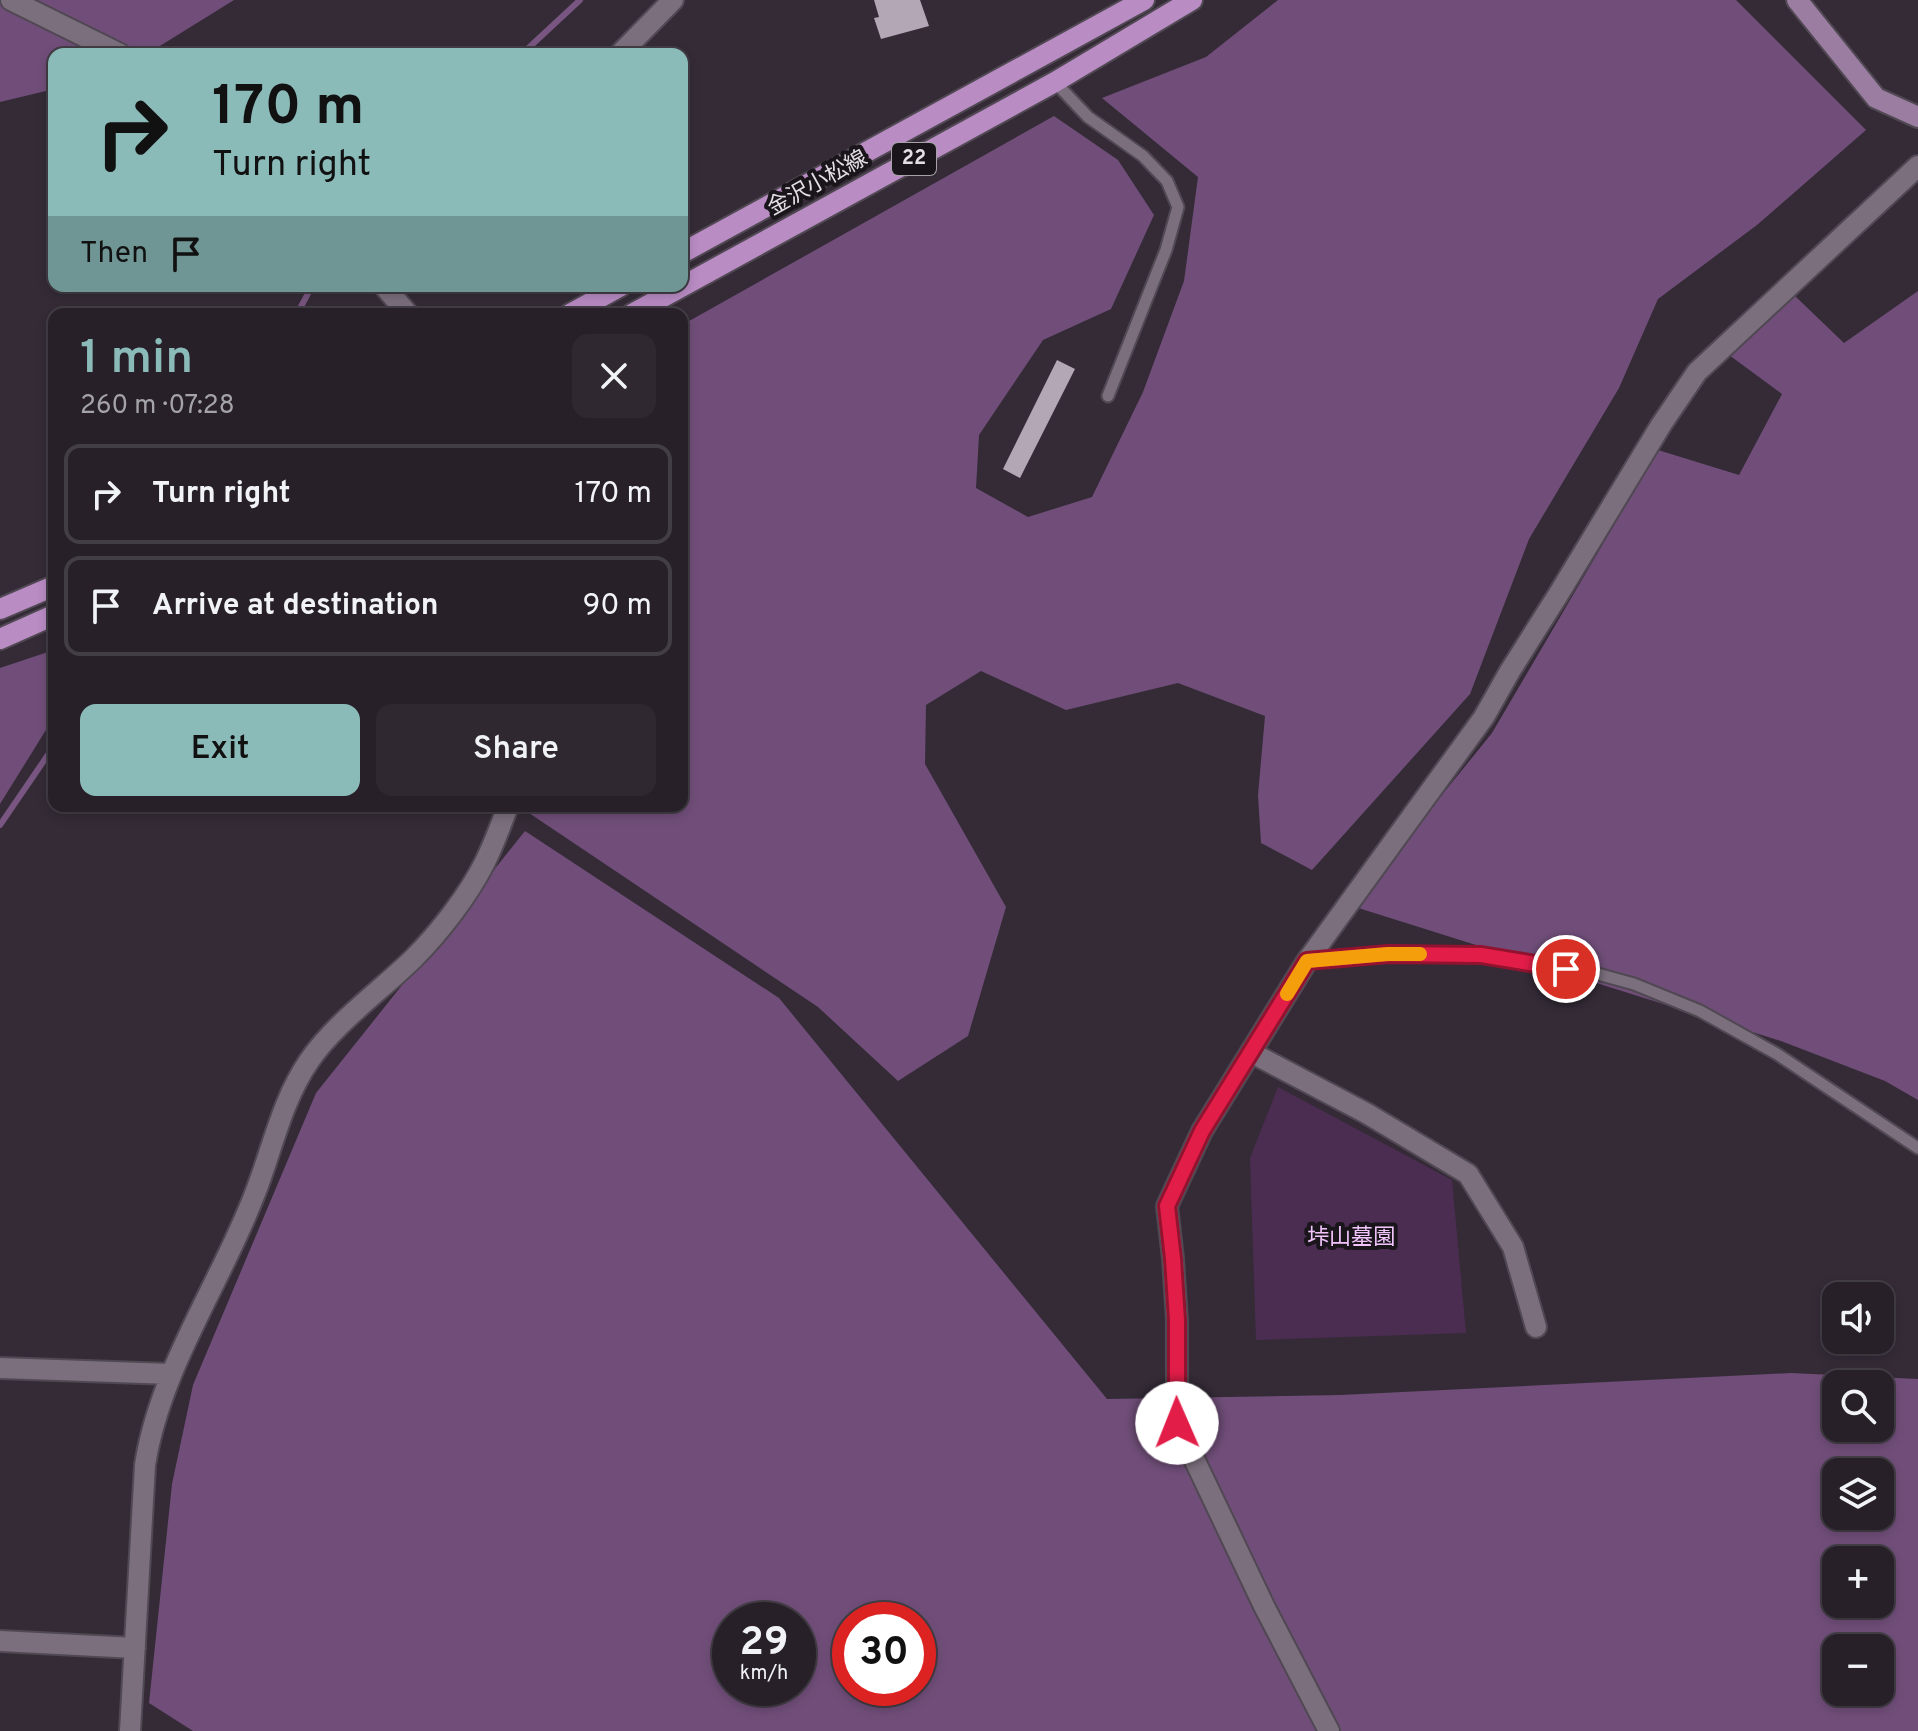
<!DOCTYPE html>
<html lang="en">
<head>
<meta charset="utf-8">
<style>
	:root { --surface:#272029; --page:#2f2831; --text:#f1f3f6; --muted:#a4a3a8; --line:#433e46; --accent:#8bbbb9 }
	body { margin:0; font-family:Overpass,"Noto Sans JP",sans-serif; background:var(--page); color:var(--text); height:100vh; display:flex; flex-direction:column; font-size:30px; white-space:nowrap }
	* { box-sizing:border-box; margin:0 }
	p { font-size:26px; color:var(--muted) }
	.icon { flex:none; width:44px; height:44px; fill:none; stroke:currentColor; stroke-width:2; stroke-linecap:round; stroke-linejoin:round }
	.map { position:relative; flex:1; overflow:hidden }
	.side { position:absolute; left:48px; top:308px; width:640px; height:504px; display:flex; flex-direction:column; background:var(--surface); border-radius:16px; box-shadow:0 4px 12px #0003,0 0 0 2px var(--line) }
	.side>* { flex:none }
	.hud { position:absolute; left:48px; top:48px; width:640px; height:244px; border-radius:16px; box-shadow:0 4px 12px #0003,0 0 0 2px var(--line); background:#8bbbb9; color:#111; overflow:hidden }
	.buttons { position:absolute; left:1822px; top:1282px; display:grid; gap:16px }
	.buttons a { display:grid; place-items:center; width:72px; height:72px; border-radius:16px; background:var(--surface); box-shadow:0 4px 12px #0003,0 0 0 2px var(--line); font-size:40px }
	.speed { position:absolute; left:712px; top:1602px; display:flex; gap:16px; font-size:40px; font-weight:700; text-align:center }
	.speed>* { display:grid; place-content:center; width:104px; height:104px; border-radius:50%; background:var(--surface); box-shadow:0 4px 12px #0003,0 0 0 2px var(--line); line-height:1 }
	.speed small { font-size:20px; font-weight:400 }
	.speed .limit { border:12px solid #d22; background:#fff; color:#111 }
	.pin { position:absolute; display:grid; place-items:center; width:68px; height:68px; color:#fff; margin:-34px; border:4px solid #fff; border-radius:50%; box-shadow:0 2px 8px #0007 }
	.me { position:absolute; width:88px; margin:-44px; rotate:359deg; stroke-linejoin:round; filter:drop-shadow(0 0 6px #0008) }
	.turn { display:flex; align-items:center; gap:28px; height:168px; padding:0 32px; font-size:36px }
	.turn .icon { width:104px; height:104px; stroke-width:2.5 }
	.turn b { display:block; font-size:56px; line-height:68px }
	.then { display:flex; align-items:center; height:76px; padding:0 32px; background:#0003; gap:16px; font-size:30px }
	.round { display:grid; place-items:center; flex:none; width:84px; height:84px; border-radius:16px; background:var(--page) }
	.headline { display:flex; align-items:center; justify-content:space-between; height:136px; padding:0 32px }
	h1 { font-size:48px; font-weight:600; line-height:60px; color:var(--accent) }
	.primary-button { display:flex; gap:16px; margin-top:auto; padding:16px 32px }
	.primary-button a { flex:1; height:92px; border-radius:16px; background:var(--accent); color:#111; font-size:32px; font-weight:600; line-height:92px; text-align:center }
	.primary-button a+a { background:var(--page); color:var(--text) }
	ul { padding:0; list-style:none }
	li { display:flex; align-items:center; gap:24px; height:100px; margin:0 16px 12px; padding:0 16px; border:4px solid var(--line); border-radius:16px }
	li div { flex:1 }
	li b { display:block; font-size:30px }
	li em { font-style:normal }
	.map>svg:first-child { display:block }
</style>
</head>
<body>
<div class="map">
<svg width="1918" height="1731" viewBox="0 0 1918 1731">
	<rect width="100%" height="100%" fill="#342b37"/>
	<path fill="#4b2d52" d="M 1278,1087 L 1452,1180 L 1466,1333 L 1256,1340 L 1250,1158 Z"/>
	<path fill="#704e79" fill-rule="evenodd" d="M 0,0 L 234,0 L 147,54 L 54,54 L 54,89 L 0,102 Z
		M 1278,0 L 1736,0 L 1866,130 L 1757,225 L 1658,299 L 1619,388 L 1529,539 L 1470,694 L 1312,870 L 1261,843 L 1258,795 L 1265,716 L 1178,683 L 1066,710 L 981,671 L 926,705 L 925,764 L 1006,907 L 968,1036 L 898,1081 L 818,1007 L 526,811 L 528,806 L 682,806 L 682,325 L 1054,116 L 1118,160 L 1154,215 L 1111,309 L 1043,340 L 979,435 L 976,488 L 1028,517 L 1092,497 L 1143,392 L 1184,281 L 1198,177 L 1102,98 L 1206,57 Z
		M 1918,291 L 1918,1100 L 1885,1081 L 1781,1041 L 1352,906 L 1492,733 L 1658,450 L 1739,475 L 1782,394 L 1729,355 L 1795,296 L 1844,343 Z
		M 54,650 L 54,717 L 0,804 L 0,668 Z
		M 525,831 L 779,998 L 1107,1399 L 1341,1395 L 1791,1373 L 1918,1379 L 1918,1731 L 193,1731 L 149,1703 L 172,1484 L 193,1385 L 316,1093 ZM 1836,1384 L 1880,1384 L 1880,1428 L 1836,1428 ZM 1836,1472 L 1880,1472 L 1880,1516 L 1836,1516 ZM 1836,1560 L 1880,1560 L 1880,1604 L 1836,1604 ZM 730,1620 L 798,1620 L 798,1688 L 730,1688 ZM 850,1620 L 918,1620 L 918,1688 L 850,1688 ZM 1836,1648 L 1880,1648 L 1880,1692 L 1836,1692 Z"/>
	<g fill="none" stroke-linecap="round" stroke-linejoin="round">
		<path stroke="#795681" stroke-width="6" d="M 522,54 L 580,0
			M 297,314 L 312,286
			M 0,825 L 54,746"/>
	</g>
	<path fill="#b3a7b6" d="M 874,0 L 920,0 L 929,26 L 881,39 L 874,18 L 879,17 Z
		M 1057,360 L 1075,369 L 1020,478 L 1003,469 Z"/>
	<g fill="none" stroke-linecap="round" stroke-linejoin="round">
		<defs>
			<path id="service" d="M 1055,82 L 1088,117 L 1143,156 L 1167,181 L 1178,207 L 1166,250 L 1108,396
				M 1308,961 L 1388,954 L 1481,955 L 1594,973 L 1634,984 L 1700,1011 L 1777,1054 L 1918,1148"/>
			<path id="minor" d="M 1252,1053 L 1366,1113 L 1468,1174 L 1513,1247 L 1536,1327
				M 1329,1731 L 1264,1606 L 1177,1423 L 1177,1320 L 1173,1259 L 1167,1206 L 1202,1131 L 1307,961 L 1484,717 L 1510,671 L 1558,595 L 1661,425 L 1697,372 L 1918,166"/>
			<path id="tertiary" d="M 11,0 L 120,54
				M 620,54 L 673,0
				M 384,286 L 408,314
				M 0,1368 L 171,1374
				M 0,1641 L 135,1648
				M 130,1731 L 145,1465 C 160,1369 219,1286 254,1196 C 272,1151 281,1102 309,1061 C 334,1024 380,991 413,959 C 439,933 468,896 485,862 C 494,844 501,825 508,806"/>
			<path id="secondary" d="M 1797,0 L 1876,98 L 1918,117"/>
			<path id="primary" d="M 682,253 L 1144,0
				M 570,314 L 621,286
				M 632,314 L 1055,82 L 1192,0
				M 0,609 L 54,586
				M 0,639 L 54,615"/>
		</defs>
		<use href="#service" stroke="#504852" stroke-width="15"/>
		<use href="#minor" stroke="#504852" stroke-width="24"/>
		<use href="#tertiary" stroke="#504852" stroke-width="24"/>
		<use href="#secondary" stroke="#504852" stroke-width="24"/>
		<use href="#primary" stroke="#504852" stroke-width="24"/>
		<use href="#service" stroke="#7b6f7d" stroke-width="11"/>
		<use href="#minor" stroke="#7b6f7d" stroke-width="20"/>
		<use href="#tertiary" stroke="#7b6f7d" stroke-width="20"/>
		<use href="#secondary" stroke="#9a7da0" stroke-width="20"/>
		<use href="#primary" stroke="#b98cc4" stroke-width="20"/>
	</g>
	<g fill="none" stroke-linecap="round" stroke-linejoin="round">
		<defs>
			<path id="route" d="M 1177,1423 L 1177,1320 L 1173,1259 L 1167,1206 L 1202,1131 L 1307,961 L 1388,954 L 1481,955 L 1566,969"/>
		</defs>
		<use href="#route" stroke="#92132f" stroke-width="20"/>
		<use href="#route" stroke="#e11d48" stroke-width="14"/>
		<path stroke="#f59e0b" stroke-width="14" d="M 1287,994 L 1307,961 L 1388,954 L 1420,954"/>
	</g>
	<g text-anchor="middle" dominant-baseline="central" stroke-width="8" stroke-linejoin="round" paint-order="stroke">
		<rect fill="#19151a" stroke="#a7a2a9" stroke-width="2" x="892" y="143" width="44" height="32" rx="6"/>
		<g font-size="20" font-weight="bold" fill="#e4dee6">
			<text x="914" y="159">22</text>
		</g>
		<g font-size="22" fill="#e4dee6" stroke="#19151a">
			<text transform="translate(818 184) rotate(-29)">金沢小松線</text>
		</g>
		<g font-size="22" fill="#f0c4fb" stroke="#19151a">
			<text x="1351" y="1238">垰山墓園</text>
		</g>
	</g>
</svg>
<div class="buttons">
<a><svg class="icon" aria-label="sound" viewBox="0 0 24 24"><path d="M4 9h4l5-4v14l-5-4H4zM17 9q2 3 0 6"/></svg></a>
<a><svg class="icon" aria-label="search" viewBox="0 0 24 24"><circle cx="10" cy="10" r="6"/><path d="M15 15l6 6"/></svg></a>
<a><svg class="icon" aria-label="layers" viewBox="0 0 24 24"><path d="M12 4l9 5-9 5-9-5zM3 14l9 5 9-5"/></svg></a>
<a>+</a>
<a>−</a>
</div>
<div class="speed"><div>29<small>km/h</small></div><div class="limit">30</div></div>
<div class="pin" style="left:1566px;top:969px;background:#d93025"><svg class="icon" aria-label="arrive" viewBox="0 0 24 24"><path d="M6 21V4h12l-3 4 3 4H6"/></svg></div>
<svg class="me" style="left:1177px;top:1423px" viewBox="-20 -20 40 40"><circle r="19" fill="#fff"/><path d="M0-13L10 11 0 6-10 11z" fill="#e11d48"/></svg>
<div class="hud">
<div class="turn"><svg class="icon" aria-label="right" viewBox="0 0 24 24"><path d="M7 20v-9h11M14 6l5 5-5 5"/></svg><div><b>170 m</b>Turn right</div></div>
<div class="then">Then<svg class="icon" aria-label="arrive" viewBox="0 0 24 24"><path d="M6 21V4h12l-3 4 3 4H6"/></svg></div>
</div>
<section class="side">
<div class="headline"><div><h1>1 min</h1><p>260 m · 07:28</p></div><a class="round"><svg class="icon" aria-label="close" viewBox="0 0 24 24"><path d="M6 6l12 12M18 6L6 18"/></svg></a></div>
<ul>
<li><svg class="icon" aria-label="right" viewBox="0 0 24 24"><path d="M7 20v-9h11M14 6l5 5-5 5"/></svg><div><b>Turn right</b></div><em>170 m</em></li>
<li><svg class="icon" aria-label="arrive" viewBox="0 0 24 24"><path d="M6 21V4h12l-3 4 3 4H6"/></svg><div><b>Arrive at destination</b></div><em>90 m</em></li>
</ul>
<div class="primary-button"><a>Exit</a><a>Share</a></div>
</section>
</div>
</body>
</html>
